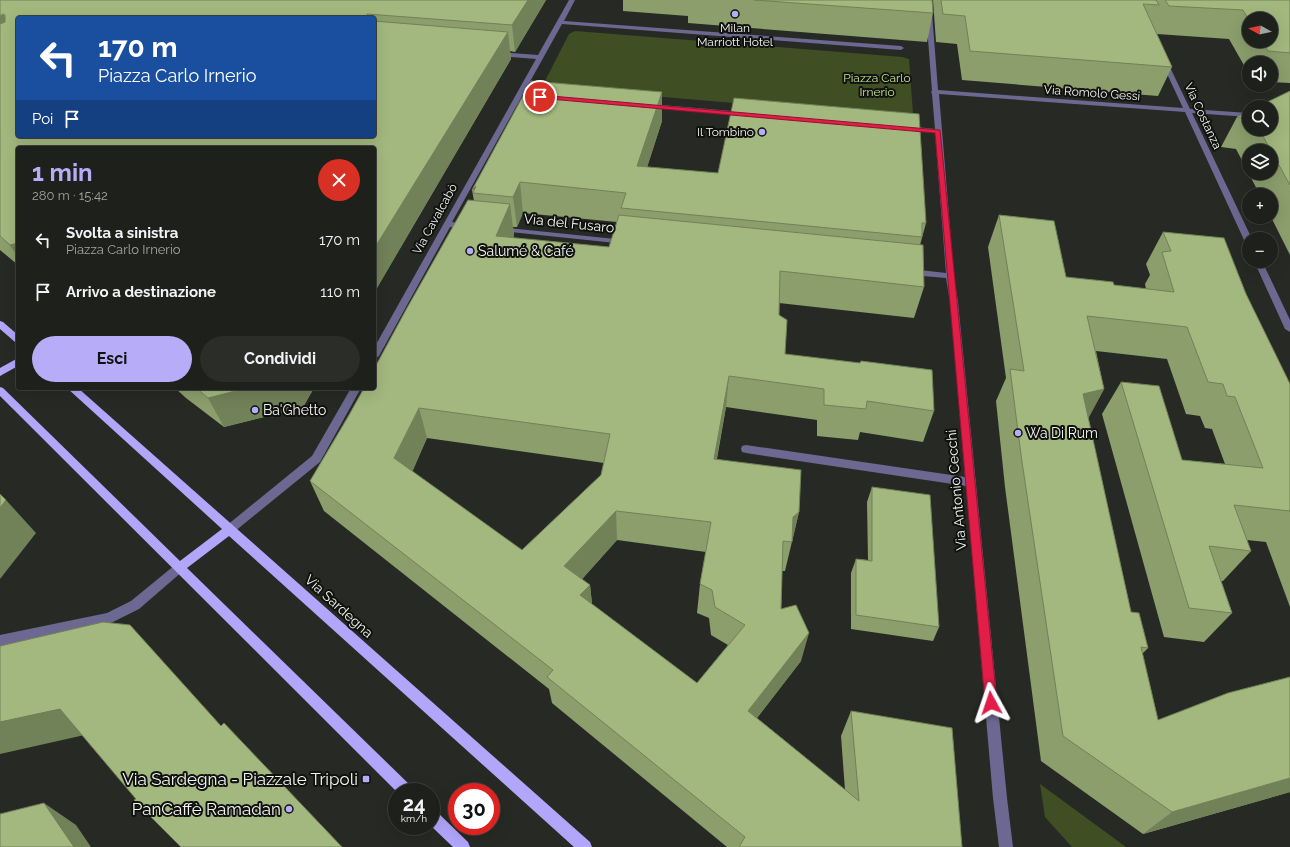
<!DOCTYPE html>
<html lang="it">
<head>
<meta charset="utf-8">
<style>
	:root { --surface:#1d201b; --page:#2a2d28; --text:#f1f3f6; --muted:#a0a3a3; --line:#3b3e3a; --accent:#b6acf8 }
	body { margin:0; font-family:Raleway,sans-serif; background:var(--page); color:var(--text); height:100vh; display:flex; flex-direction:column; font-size:15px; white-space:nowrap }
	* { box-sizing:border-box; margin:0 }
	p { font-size:13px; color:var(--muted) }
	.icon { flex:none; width:22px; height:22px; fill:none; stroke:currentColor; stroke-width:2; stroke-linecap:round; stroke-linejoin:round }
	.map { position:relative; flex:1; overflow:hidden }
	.panel { position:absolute; left:16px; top:146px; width:360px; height:244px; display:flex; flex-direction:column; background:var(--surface); border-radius:4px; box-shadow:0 4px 16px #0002,0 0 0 1px var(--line) }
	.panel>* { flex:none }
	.hud { position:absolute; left:16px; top:16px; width:360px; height:122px; border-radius:4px; box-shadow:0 4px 16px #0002,0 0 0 1px var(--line); background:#1a4fa0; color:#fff; overflow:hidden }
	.needle { width:26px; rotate:278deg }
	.controls { position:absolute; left:1242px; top:12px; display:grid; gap:8px }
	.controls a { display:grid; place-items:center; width:36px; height:36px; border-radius:50%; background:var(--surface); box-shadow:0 4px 16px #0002,0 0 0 1px var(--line); font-size:20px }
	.speed { position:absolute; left:388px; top:783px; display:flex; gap:8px; font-size:20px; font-weight:700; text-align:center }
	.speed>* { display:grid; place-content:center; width:52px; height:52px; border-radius:50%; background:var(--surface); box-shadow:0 4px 16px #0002,0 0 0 1px var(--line); line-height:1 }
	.speed small { font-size:10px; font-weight:400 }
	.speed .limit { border:6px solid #d22; background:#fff; color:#111 }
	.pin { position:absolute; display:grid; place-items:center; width:34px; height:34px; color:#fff; margin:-17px; border:2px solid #fff; border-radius:50%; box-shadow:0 1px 4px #0007 }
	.me { position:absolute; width:44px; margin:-22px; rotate:355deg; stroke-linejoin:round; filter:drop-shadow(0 0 3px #0008) }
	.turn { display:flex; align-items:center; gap:14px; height:84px; padding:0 16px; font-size:18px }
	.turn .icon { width:52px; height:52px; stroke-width:2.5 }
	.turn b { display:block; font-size:28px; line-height:34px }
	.then { display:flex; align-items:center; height:38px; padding:0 16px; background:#0003; gap:8px; font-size:15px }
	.round { display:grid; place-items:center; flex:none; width:42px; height:42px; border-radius:21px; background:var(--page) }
	.overview { display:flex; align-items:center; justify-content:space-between; height:68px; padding:0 16px }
	h1 { font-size:24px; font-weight:700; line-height:30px; color:var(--accent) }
	.button { display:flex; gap:8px; margin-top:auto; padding:8px 16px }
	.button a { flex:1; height:46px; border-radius:24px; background:var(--accent); color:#111; font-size:16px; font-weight:700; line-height:46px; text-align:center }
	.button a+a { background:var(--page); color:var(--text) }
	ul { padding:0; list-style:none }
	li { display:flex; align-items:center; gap:12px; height:52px; padding:0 16px }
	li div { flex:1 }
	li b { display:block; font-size:15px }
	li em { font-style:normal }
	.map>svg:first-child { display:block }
</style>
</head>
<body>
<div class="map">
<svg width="1290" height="847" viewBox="0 0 1290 847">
	<rect width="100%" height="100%" fill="#272a24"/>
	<path fill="#404f23" d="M 575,31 L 902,57 L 909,59 L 913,114 L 912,118 L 545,87 L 544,83 L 569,34 Z
		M 1040,784 L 1126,847 L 1072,847 L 1045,817 Z"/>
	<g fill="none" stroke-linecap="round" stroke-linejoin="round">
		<path fill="#6d6891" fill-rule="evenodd" d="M 569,0 L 575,0 L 564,21 L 901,46 L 904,48 L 901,50 L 562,24 L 452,222 L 468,224 L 472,226 L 468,228 L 450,227 L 379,356 L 374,359 L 374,348 L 536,59 L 498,56 L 495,54 L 498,52 L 538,55 Z
			M 925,0 L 931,0 L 938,90 L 1183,108 L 1161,61 L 1164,59 L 1167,61 L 1190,109 L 1249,113 L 1249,117 L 1192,113 L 1252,239 L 1249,239 L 1249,244 L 1245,242 L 1185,112 L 939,94 L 954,276 L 958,302 L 1007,798 L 1013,847 L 999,847 L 993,798 L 966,486 L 746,453 L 742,452 L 741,449 L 742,446 L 746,445 L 965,477 L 950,302 L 946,278 L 911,275 L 907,272 L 911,269 L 946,273 L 935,133 L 907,130 L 904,128 L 907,126 L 935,129 L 932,94 L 931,92 L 932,91 Z
			M 650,104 L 743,112 L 746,114 L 743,116 L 648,107 L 648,105 Z
			M 498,227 L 625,240 L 629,242 L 625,244 L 501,231 L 498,231 Z
			M 1254,261 L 1262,261 L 1290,320 L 1290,332 L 1285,329 Z
			M 351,388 L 361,388 L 320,462 L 234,532 L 230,534 L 226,532 L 224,529 L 226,526 L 312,456 Z
			M 179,563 L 183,565 L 185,568 L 183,571 L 139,609 L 113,622 L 0,647 L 0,635 L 107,613 L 131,601 L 175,565 Z"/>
		<path fill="#b2a6fb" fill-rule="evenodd" d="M 0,321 L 3,322 L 18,335 L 18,343 L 15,342 L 0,329 Z
			M 18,358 L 18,366 L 0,376 L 0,368 Z
			M 0,387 L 3,388 L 180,561 L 222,529 L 67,388 L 78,388 L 590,842 L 592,847 L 574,847 L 229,536 L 187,568 L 412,787 L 414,792 L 397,792 L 0,396 Z
			M 431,809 L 436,811 L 468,842 L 470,847 L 453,847 L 431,826 Z"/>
	</g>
	<path fill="#8b9e6c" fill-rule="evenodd" d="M 0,0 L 546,0 L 515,52 L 510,51 L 511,59 L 374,293 L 374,148 L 18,148 L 18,265 L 0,250 ZM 18,18 L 374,18 L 374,136 L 18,136 Z
		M 623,0 L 932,0 L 933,13 L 927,42 L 688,23 L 688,16 L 623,11 Z
		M 933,0 L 1290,0 L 1290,83 L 1271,82 L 1271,63 L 1249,63 L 1249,74 L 1229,39 L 1157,34 L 1172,67 L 1158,96 L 962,80 L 957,44 L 936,42 ZM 1249,19 L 1271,41 L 1249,41 Z
		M 1290,91 L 1290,255 L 1271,217 L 1271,195 L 1260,195 L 1236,149 L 1221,147 L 1237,117 L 1249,111 L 1249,129 L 1271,129 ZM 1249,151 L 1271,151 L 1271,173 L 1249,173 Z
		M 662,92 L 662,121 L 647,167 L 926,223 L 920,245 L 924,287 L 914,318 L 779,303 L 779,315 L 785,354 L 934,411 L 923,442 L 860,432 L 858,440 L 817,436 L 817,420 L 726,407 L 717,459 L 799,512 L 785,571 L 782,571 L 781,609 L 801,661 L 757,718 L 845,790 L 841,736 L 851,711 L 962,847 L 727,847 L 552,703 L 549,689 L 324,511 L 310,481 L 474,201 L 472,190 ZM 523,213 L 617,222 L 609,247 L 513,238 L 514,235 L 513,227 L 517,227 ZM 427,438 L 604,463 L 601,475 L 522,550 L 412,471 ZM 617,540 L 706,552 L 700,584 L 697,613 L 709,618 L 711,635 L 728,645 L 697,683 L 592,604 L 590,585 L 582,579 Z
		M 999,215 L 1066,277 L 1114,285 L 1146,289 L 1145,284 L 1150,275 L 1146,264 L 1163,232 L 1246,294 L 1290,384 L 1290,607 L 1266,542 L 1247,540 L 1251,551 L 1223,581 L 1221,581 L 1232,613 L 1204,642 L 1164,637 L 1102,414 L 1121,382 L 1182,460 L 1225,464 L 1212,429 L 1205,428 L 1200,416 L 1186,414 L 1167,359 L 1096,351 L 1104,389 L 1088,418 L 1131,612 L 1148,648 L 1142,654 L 1158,720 L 1290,677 L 1290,792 L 1143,834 L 1041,761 L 1005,487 L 996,401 L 1006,378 L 988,247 Z
		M 175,388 L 314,388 L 303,407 L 224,427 L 186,398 Z
		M 872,487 L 939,627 L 933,641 L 851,629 L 851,573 L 856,559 L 868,560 L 867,502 Z"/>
	<path fill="#718158" d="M 528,0 L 546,0 L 515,52 L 512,25 Z
		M 3,14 L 17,41 L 0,52 L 0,16 Z
		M 508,32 L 511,59 L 374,293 L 374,249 Z
		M 662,92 L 662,121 L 638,196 L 637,166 Z
		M 520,182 L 523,213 L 517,227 L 513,197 Z
		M 510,204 L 514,235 L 500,267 L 496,236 Z
		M 18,243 L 18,257 L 10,245 Z
		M 729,376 L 726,407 L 711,489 L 714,459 Z
		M 247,388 L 314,388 L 303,407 L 224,427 L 208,398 Z
		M 1104,389 L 1087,421 L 1083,394 Z
		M 419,408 L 427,438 L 405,489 L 394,458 Z
		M 6,500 L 36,533 L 0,579 L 0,508 Z
		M 616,511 L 617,540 L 568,595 L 564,566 Z
		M 799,512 L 792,542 L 791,542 L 793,517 Z
		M 590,585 L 593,613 L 580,595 Z
		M 809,633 L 801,661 L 743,736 L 748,711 Z
		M 60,709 L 89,734 L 0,754 L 0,722 Z
		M 1290,778 L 1290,792 L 1143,834 L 1172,812 Z
		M 44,803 L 76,825 L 91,847 L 74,847 Z"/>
	<path fill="#a2b87e" stroke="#718158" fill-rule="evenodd" d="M 0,0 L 528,0 L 512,25 L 367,14 L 367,18 L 18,18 L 18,136 L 374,136 L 374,21 L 508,32 L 374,249 L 374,148 L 18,148 L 18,243 L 10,245 L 0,236 L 0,24 L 5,22 L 5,15 L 3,14 L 0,16 Z
		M 754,0 L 932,0 L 933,13 Z
		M 941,0 L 1156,0 L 1159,5 L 1143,4 L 1172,67 L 970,51 L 965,16 L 943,14 Z
		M 1165,0 L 1290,0 L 1290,53 L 1268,51 L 1262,41 L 1271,41 L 1271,19 L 1249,19 L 1249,20 L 1243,10 L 1169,6 Z
		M 531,81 L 662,92 L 637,166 L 718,173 L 734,98 L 919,114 L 926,223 L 922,223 L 922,237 L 621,208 L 626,193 L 520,182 L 513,197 L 473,193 L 476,186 L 472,190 Z
		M 1290,91 L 1290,185 L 1259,129 L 1271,129 L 1271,107 L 1257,107 Z
		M 1249,111 L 1249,118 L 1237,117 Z
		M 468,200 L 510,204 L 496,236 L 609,247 L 619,215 L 923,245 L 924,287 L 780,271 L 779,315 L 787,320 L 785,354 L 860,363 L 861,361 L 932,370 L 934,411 L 867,401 L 866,409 L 824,405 L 824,389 L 729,376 L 714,459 L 801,470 L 799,512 L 793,517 L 792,542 L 783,541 L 781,609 L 796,605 L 809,633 L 748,711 L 859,801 L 851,711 L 952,728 L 962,847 L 739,847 L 745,837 L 547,677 L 553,670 L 310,481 L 348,417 L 364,388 L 374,388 L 374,369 L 407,308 ZM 419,408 L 610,434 L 601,475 L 522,550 L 394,458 ZM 616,511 L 711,522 L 700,584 L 712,590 L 715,607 L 745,625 L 697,683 L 580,595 L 590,585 L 564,566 Z
		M 999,215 L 1054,221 L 1066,277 L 1113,282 L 1114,285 L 1174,292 L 1162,252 L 1171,251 L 1163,232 L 1224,238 L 1246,294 L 1290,384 L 1290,511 L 1234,505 L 1251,551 L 1209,546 L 1232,613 L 1189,608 L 1121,382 L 1159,386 L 1182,460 L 1263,468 L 1235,397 L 1227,396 L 1223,384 L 1208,382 L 1187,327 L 1087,316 L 1104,389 L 1083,394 L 1131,612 L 1139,613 L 1148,648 L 1141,647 L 1158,720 L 1228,693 L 1290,677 L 1290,778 L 1172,812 L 1063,736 L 1021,455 L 1010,369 L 1024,371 Z
		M 196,388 L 247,388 L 208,398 Z
		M 872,487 L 930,495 L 939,627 L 856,615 L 856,559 L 872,561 Z
		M 0,494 L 6,500 L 0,508 Z
		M 103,622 L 130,625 L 221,726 L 224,723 L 342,847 L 181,847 L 134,800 L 136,799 L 60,709 L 0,722 L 0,646 Z
		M 44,803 L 74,847 L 0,847 L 0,814 Z"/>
	<path fill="#e11d48" stroke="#92132f" d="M 540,95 L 940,130 L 997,703 L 995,707 L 991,709 L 987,707 L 985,703 L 935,133 L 538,98 L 537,97 Z"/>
	<g fill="#b6acf8" stroke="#11120f" stroke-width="1.5">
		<circle cx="735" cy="14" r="4"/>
		<circle cx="762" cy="132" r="4"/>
		<circle cx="470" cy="251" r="4"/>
		<circle cx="255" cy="410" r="4"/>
		<circle cx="1018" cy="433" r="4"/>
		<rect x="362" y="775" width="8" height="8" rx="2"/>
		<circle cx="289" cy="809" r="4"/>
	</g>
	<g text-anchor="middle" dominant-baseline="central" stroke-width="4" stroke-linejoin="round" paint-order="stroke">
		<g font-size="12" fill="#f3f5f1" stroke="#11120f">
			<text x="735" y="28">Milan<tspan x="735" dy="14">Marriott Hotel</tspan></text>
			<text x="754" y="132" text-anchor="end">Il Tombino</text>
		</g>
		<g font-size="12" fill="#c4e390" stroke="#11120f">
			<text x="877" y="78">Piazza Carlo<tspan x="877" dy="14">Irnerio</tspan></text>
		</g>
		<g font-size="12" fill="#f3f5f1" stroke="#11120f">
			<text transform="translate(1092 93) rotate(4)">Via Romolo Gessi</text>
			<text transform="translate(1203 116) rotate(65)">Via Costanza</text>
			<text transform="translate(435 219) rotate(-61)">Via Cavalcabò</text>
		</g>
		<g font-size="14" fill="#f3f5f1" stroke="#11120f">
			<text transform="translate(569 223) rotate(6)">Via del Fusaro</text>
			<text transform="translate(956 490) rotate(-95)">Via Antonio Cecchi</text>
			<text transform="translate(339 606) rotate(42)">Via Sardegna</text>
		</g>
		<g font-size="14" fill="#f3f5f1" stroke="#11120f" text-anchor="start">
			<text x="478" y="251">Salumé &amp; Café</text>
			<text x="263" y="410">Ba'Ghetto</text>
			<text x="1026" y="433">Wa Di Rum</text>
		</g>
		<g font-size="17" fill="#f3f5f1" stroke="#11120f" text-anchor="end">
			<text x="358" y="779">Via Sardegna - Piazzale Tripoli</text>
			<text x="281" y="809">PanCaffè Ramadan</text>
		</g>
	</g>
</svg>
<div class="controls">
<a><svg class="needle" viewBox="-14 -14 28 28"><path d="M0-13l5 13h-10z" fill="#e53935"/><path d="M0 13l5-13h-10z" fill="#a0a3a3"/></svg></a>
<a><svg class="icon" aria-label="sound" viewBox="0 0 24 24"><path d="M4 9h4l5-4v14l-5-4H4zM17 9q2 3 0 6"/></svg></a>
<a><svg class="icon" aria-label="search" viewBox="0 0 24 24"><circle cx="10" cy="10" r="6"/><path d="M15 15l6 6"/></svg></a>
<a><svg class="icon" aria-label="layers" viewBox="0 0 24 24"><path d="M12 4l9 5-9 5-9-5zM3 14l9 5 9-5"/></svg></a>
<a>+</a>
<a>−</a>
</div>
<div class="speed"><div>24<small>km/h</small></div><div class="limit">30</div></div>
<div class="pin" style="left:540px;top:97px;background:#d93025"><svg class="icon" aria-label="arrive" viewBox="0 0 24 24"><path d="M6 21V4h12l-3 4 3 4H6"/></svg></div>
<svg class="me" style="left:991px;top:703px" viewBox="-20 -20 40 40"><path d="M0-17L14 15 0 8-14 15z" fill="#e11d48" stroke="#fff" stroke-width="4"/></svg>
<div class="hud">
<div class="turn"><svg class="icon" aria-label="left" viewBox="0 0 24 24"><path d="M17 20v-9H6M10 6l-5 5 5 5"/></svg><div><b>170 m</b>Piazza Carlo Irnerio</div></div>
<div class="then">Poi<svg class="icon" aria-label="arrive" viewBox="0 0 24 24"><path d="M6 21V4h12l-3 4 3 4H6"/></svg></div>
</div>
<section class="panel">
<div class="overview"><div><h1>1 min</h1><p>280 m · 15:42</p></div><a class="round" style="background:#d93025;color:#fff"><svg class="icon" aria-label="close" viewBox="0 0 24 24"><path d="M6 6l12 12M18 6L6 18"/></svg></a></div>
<ul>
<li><svg class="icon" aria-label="left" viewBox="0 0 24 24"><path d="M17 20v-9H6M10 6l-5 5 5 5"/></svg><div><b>Svolta a sinistra</b><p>Piazza Carlo Irnerio</p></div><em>170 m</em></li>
<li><svg class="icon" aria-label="arrive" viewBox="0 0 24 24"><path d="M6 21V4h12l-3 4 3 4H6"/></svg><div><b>Arrivo a destinazione</b></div><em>110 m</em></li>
</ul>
<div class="button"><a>Esci</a><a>Condividi</a></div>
</section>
</div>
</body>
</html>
